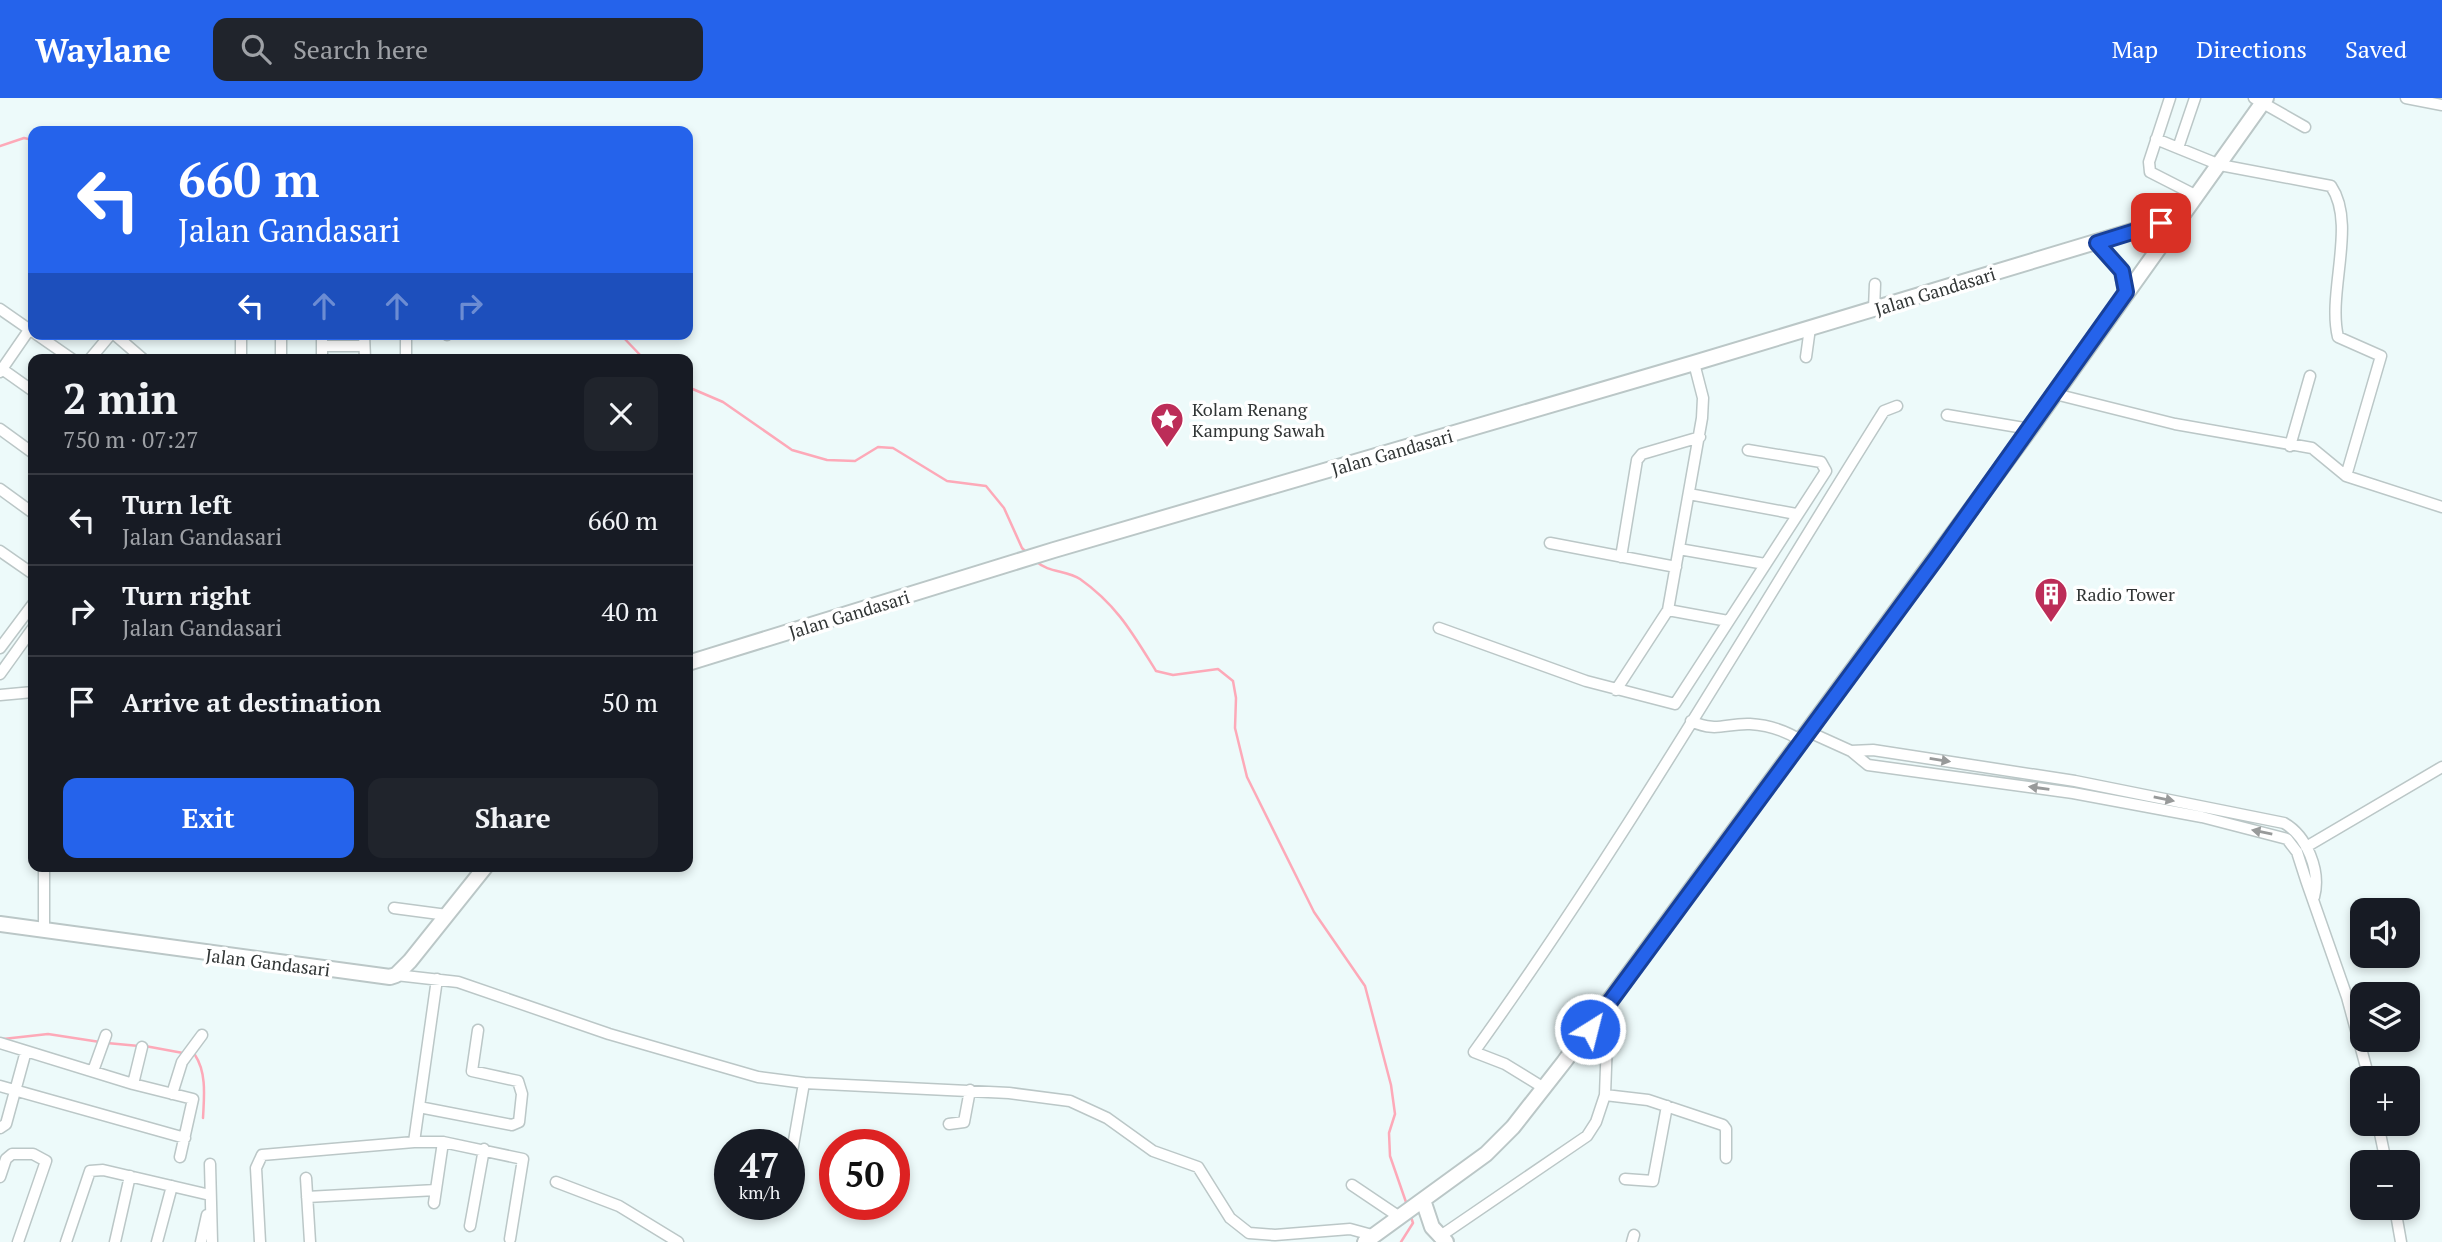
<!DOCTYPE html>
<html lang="en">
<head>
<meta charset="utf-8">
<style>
	:root { --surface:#171b24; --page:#20242c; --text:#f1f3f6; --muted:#9ea1a6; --line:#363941; --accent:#2563eb }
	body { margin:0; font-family:"PT Serif",serif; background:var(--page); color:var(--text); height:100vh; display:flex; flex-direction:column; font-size:26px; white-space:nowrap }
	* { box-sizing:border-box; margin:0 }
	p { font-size:23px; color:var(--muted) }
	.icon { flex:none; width:38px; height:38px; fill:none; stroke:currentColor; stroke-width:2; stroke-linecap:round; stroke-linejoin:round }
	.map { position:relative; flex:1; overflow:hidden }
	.details { position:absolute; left:28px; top:256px; width:665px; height:518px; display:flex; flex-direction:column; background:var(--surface); border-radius:14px; box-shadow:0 4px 10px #0003 }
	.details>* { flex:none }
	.top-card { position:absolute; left:28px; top:28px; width:665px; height:214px; border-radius:14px; box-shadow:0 4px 10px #0003; background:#2563eb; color:#fff; overflow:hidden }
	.fabs { position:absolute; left:2350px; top:800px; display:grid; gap:14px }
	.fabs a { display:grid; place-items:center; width:70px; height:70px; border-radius:14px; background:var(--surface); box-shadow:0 4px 10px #0003; font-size:35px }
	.speed { position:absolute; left:714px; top:1031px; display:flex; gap:14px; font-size:35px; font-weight:700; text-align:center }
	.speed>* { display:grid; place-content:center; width:91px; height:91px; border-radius:50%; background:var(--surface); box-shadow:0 4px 10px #0003; line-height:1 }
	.speed small { font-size:18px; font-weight:400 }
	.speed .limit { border:10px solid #d22; background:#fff; color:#111 }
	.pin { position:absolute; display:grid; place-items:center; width:60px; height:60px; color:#fff; margin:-30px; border-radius:14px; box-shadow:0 4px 10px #0006 }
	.me { position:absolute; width:77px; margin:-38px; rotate:36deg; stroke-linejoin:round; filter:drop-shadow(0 0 5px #0008) }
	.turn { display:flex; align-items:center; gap:24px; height:147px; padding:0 35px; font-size:32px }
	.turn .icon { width:91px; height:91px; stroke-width:2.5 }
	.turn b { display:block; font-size:49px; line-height:60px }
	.lanes { display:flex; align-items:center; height:66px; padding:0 35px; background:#0003; justify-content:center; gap:35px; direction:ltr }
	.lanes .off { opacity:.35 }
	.round { display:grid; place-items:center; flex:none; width:74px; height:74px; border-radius:14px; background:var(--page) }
	.head { display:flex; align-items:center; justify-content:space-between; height:119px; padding:0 35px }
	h1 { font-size:42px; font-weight:700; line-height:52px }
	.action { display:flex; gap:14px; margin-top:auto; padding:14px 35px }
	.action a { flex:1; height:80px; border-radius:14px; background:var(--accent); color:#fff; font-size:28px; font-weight:700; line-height:80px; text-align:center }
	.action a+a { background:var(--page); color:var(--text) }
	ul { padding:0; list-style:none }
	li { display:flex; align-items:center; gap:21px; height:91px; padding:0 35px; border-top:2px solid var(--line) }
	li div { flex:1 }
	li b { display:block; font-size:26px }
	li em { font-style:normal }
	header { display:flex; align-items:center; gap:42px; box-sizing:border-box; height:98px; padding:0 35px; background:var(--accent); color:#fff }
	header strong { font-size:33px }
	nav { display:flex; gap:38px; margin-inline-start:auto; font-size:24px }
	.search { width:490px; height:63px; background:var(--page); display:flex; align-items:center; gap:18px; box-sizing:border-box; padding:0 24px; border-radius:14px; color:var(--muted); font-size:26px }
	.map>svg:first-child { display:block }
</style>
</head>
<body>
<header>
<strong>Waylane</strong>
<div class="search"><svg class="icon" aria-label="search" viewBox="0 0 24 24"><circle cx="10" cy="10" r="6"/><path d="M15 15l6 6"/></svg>Search here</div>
<nav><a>Map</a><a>Directions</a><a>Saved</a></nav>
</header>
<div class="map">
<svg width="2442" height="1144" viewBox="0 0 2442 1144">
	<rect width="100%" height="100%" fill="#edfafa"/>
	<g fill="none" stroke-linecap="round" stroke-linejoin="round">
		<path stroke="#fda9b8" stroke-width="2.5" d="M 0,48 L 24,40 L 33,42
			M 620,236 L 644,261
			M 688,289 L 723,304 L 792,352 L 827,362 L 855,363 L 878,349 L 893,350 L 947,383 L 986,388 L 1004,410 L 1022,450 L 1028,456
			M 1036,463 C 1048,475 1067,472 1080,481 C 1117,507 1133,536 1156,573 L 1173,577 L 1218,571 L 1233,583 L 1236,600 L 1235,630 L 1247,679 L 1314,814 L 1365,888 L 1391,987 L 1395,1016 L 1389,1035 L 1390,1058 L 1407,1107
			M 3,941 L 48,936 L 100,944
			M 107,945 L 139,948
			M 145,948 L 183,955
			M 190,956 L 195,957 C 207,975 204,1000 203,1020
			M 1401,1144 L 1413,1125 L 1410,1116"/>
		<defs>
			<path id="street" d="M 2170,0 L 2149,64 L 2150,74 L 2197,98
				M 2195,0 L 2178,50 L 2220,67 L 2331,88 C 2357,126 2327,194 2338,239 L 2381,258 L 2346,378
				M 2254,0 L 2305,29
				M 2406,0 L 2442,7
				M 2156,41 L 2178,50
				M 0,211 L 33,234
				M 1874,211 L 1875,186
				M 36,236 L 72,261
				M 114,236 L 143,261
				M 322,236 L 322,261
				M 364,236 L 365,261
				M 406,236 L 406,261
				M 447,236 L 447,237
				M 322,248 L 364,248
				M 1806,259 L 1810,230
				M 90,261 L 111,236
				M 241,261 L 241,236
				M 281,261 L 281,236
				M 2,271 L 33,293
				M 0,274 L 29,232
				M 2055,296 L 2175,326 L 2312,350 L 2346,378 L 2442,409
				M 1947,317 L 2030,331
				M 0,331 L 33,355
				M 2290,348 L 2310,278
				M 0,391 L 33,415
				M 1689,396 L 1796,416
				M 1550,445 L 1676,469
				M 1679,451 L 1765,466
				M 0,453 L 33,476
				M 1621,459 L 1637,362 L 1642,356 L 1700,339
				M 1668,512 L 1728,523
				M 1439,530 L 1586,583 L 1675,606 L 1826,373 L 1821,364 L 1748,352
				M 0,550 L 33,506
				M 0,576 L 33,530
				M 1616,592 L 1668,512 L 1702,320 L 1703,300 L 1694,265
				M 0,597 L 33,594
				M 1691,623 C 1717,635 1725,625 1750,626 C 1770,627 1786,633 1802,643
				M 1809,634 L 1851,653 L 1868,667 L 2073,695 L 2202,719 L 2287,741 L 2297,754 L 2306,782 L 2347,899 L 2369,980
				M 1851,653 L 1873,652 L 2075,683 L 2284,725 C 2307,738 2321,773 2314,799
				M 2306,749 L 2442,669
				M 394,810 L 447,817
				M 44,833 L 44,768
				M 396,877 L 458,884 L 609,936 L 758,979 L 804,985 L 1009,995 L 1070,1003 L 1107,1020 L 1153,1053 L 1198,1069 L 1230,1120 L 1249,1135 L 1275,1137 L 1350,1131 L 1372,1137
				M 437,881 L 414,1044 L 443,1044 L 523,1061 L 510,1141
				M 1590,931 L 1607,942 L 1605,997
				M 0,945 L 133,986 L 193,1001 L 180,1059
				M 93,973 L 106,937
				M 133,986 L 142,949
				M 0,988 L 185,1040
				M 1544,990 L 1505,966 L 1474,954 C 1622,748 1749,528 1884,313 L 1897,308
				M 172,996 L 182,964 L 202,937
				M 419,1009 L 512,1027 L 519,1024 L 522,996 L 518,983 L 472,973 L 478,932
				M 949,1026 L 964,1024 L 970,992
				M 2378,1026 L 2386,1064
				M 0,1030 L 6,1026 L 26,953
				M 210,1066 L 212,1144
				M 789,1071 L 804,985
				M 0,1079 L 6,1061 L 12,1056 L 33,1056 L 46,1063 L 18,1144
				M 306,1080 L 310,1144
				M 1625,1081 L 1653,1083 L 1667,1008
				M 556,1084 L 619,1108 L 678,1144
				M 1352,1087 L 1398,1118
				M 307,1099 L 436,1092
				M 434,1105 L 443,1044
				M 2395,1110 L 2401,1144
				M 470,1128 L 484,1051
				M 1439,1139 L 1587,1038 L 1596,1024 L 1605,997 L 1648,1002 L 1723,1027 L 1726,1031 L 1726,1060
				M 66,1144 L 90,1073 L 103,1072 L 210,1097
				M 115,1144 L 130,1078
				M 157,1144 L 172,1088
				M 201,1144 L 207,1117
				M 260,1144 L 256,1070 L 262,1057 L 414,1044
				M 1632,1144 L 1634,1137"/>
			<path id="secondary" d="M 2097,145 L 2122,173 L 2126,194
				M 688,565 L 1054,452 L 1694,265 L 2182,118
				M 0,826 L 390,879 L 396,877 L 410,863 L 486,768
				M 1423,1102 L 1432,1129 L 1446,1144
				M 1365,1144 L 1486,1056 L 1513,1029 L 1564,964 L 2030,331 L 2266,0"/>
		</defs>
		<use href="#street" stroke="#bbc7c7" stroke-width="13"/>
		<use href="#secondary" stroke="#bbc7c7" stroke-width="18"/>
		<use href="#street" stroke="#fff" stroke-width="10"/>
		<use href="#secondary" stroke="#fff" stroke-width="14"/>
	</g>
	<defs><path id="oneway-solid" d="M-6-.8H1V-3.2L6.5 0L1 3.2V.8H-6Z" transform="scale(1.75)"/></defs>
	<g fill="#989a9a">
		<use href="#oneway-solid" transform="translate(1940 662) rotate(9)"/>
		<use href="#oneway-solid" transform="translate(2039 690) rotate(-172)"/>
		<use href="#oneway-solid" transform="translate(2164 701) rotate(11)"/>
		<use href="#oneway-solid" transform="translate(2262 734) rotate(-169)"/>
	</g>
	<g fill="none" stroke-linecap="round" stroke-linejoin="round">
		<defs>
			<path id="route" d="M 1590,931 L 1936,461 L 2126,194 L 2122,173 L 2097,145 L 2161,125"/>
		</defs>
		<use href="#route" stroke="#184099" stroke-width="18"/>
		<use href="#route" stroke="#2563eb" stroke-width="12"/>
	</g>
	<defs>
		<symbol id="sight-pin" viewBox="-11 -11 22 30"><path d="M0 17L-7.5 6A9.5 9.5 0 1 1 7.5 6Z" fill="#bc2d58" stroke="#fff"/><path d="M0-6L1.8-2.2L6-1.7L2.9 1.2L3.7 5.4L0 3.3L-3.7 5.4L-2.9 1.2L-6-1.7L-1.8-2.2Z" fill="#fff"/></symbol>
		<symbol id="building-pin" viewBox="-11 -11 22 30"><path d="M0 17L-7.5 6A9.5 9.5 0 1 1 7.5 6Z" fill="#bc2d58" stroke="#fff"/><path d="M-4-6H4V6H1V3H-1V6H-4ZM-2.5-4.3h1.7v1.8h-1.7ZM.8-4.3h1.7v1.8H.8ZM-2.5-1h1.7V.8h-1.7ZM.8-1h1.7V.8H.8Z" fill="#fff"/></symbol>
	</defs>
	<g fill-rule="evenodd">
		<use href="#sight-pin" x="1148" y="302" width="38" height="52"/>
		<use href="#building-pin" x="2032" y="477" width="38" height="52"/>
	</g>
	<g text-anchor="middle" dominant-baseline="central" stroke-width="7" stroke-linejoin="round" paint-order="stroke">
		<g font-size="18" fill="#313535" stroke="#fff">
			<text transform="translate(1935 193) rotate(-17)">Jalan Gandasari</text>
			<text transform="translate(1392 354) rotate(-16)">Jalan Gandasari</text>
			<text transform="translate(849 516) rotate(-17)">Jalan Gandasari</text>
			<text transform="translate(268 864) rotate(7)">Jalan Gandasari</text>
		</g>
		<g font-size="18" fill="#313535" stroke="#fff" text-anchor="start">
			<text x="1192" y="311">Kolam Renang<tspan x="1192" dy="21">Kampung Sawah</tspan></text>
			<text x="2076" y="496">Radio Tower</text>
		</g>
	</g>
</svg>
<div class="fabs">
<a><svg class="icon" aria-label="sound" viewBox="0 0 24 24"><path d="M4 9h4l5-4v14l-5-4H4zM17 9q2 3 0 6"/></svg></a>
<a><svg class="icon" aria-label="layers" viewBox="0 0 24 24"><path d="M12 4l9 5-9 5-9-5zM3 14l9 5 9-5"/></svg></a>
<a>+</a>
<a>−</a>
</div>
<div class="speed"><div>47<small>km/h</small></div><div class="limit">50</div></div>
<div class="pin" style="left:2161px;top:125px;background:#d93025"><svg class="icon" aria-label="arrive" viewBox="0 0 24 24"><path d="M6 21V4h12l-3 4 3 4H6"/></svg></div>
<svg class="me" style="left:1590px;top:931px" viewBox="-20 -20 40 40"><circle r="17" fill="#2563eb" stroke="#fff" stroke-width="3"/><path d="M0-11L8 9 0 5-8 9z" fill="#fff"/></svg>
<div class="top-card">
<div class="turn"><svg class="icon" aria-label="left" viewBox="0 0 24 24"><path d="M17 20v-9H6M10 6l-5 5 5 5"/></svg><div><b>660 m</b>Jalan Gandasari</div></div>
<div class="lanes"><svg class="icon" aria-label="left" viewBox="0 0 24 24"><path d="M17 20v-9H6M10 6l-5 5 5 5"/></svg><svg class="icon off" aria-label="ahead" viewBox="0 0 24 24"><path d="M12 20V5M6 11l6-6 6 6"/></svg><svg class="icon off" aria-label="ahead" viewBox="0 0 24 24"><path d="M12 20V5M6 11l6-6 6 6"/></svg><svg class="icon off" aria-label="right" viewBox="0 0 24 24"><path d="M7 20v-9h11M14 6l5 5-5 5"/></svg></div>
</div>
<section class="details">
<div class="head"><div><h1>2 min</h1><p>750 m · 07:27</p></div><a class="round"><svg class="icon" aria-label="close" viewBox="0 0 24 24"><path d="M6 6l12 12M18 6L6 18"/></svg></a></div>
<ul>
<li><svg class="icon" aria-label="left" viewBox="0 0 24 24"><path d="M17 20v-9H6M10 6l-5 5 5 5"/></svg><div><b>Turn left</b><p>Jalan Gandasari</p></div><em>660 m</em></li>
<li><svg class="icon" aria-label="right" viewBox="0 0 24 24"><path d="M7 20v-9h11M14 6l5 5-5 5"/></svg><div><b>Turn right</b><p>Jalan Gandasari</p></div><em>40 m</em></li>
<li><svg class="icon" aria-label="arrive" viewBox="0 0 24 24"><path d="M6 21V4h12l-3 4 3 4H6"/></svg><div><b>Arrive at destination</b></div><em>50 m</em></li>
</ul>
<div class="action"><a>Exit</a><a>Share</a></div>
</section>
</div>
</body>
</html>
